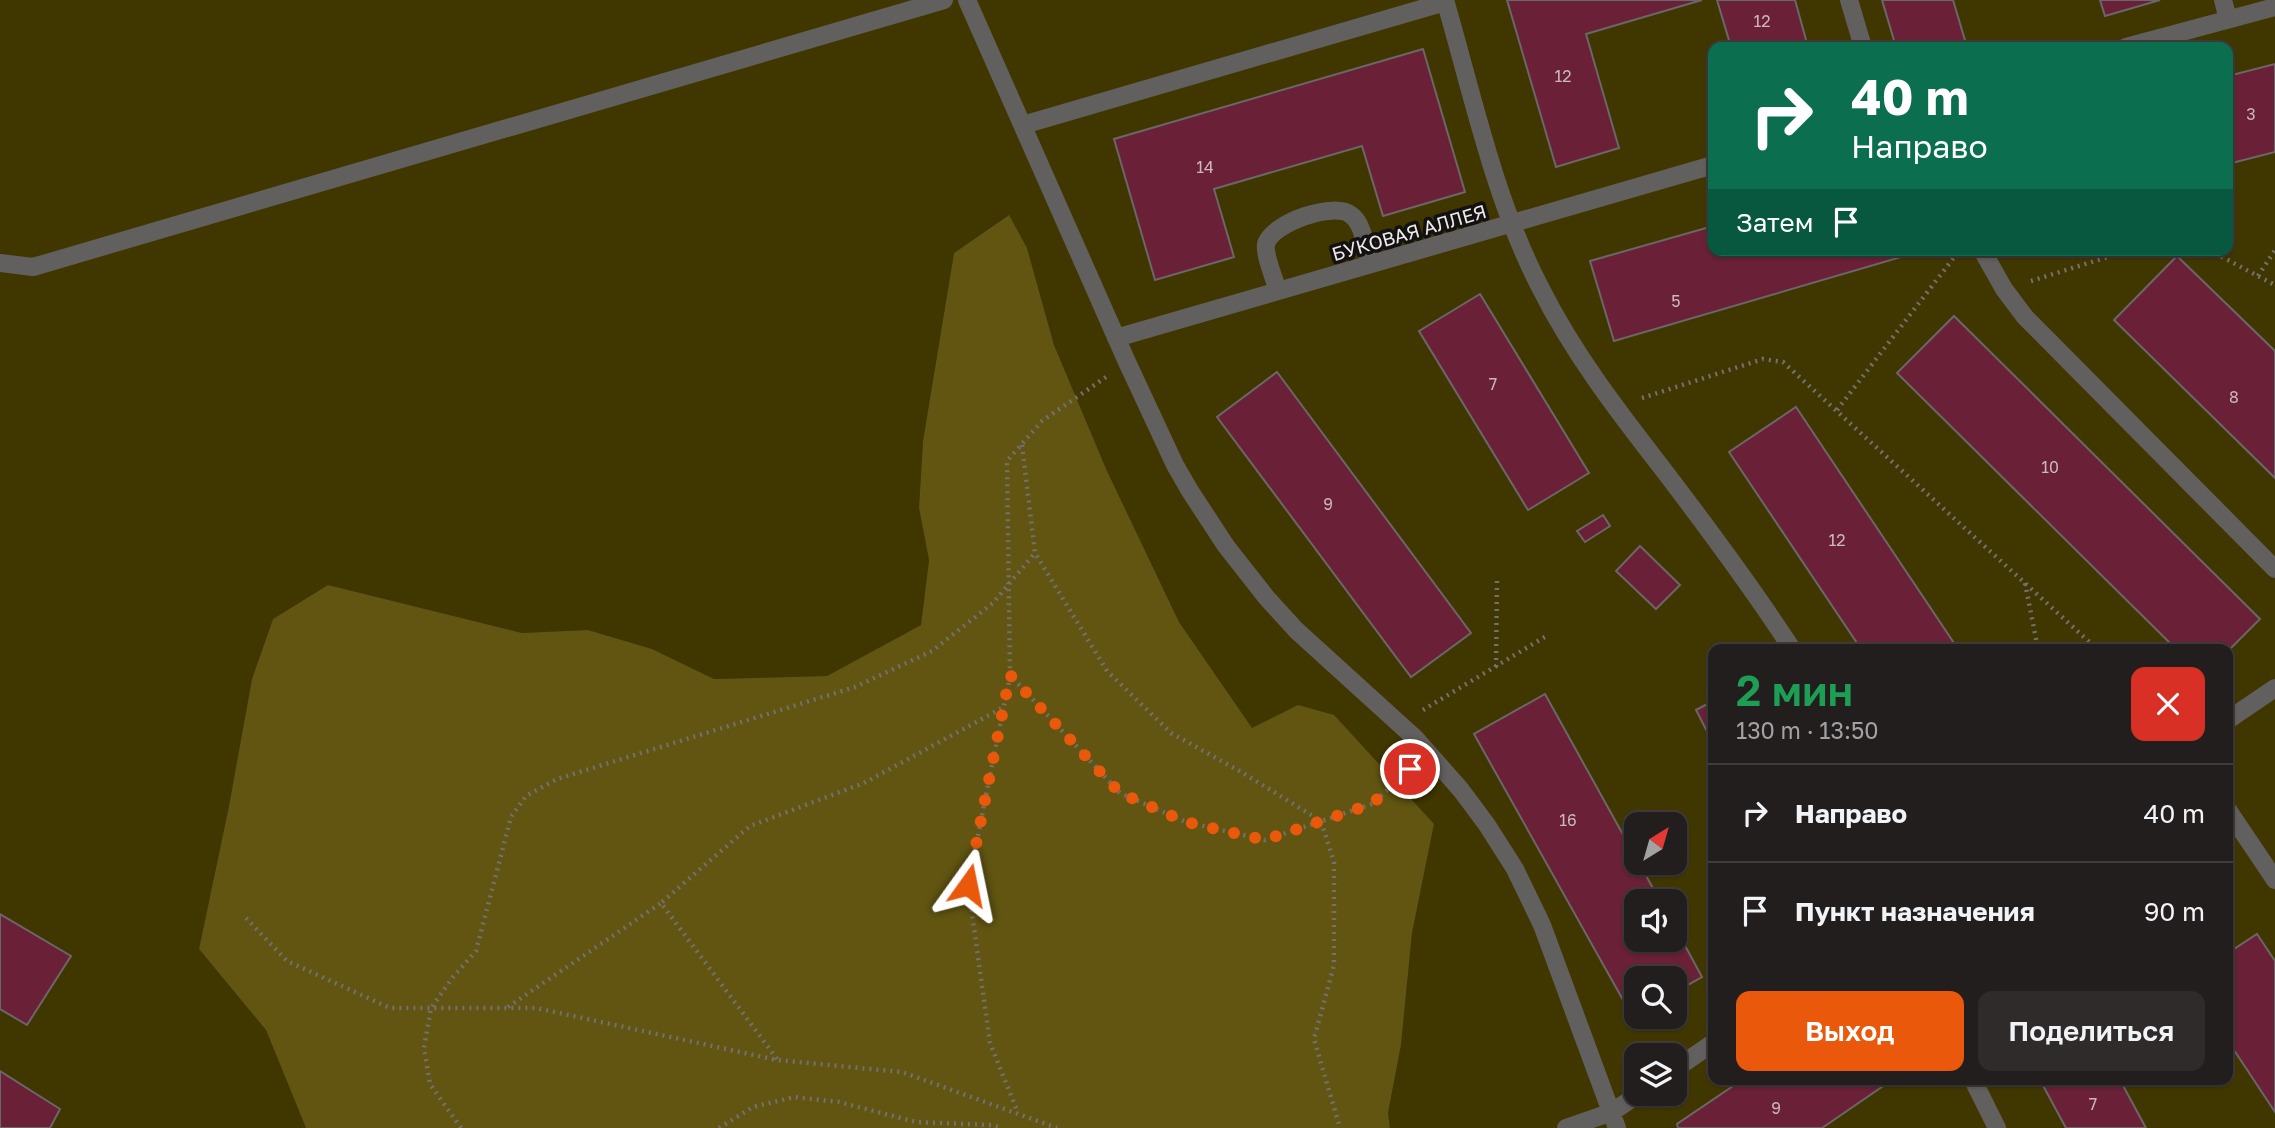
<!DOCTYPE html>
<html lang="ru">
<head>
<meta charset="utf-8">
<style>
	:root { --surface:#221e1d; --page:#2e2b2a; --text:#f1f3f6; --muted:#a2a2a4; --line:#3f3c3b; --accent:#ea580c }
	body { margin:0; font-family:"Golos Text",sans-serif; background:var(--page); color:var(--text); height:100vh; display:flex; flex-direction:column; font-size:26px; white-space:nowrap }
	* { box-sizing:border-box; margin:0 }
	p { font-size:23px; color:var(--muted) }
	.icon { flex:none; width:38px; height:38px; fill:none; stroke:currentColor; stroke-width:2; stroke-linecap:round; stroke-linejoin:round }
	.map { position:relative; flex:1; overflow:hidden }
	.details { position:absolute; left:1708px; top:644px; width:525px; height:441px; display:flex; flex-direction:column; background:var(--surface); border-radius:14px; box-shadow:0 2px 5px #0004,0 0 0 2px var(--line) }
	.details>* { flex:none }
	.banner { position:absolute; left:1708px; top:42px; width:525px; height:214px; border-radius:14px; box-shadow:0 2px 5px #0004,0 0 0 2px var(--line); background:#0b6e4f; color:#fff; overflow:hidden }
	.needle { width:46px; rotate:37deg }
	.buttons { position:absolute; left:1624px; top:812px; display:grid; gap:14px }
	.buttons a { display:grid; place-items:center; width:63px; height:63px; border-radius:14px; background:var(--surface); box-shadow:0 2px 5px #0004,0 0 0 2px var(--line); font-size:35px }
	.pin { position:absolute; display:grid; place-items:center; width:60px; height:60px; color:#fff; margin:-30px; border:4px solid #fff; border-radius:50%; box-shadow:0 2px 7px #0007 }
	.me { position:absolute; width:77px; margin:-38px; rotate:12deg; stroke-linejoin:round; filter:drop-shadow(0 0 5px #0008) }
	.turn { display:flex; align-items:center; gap:24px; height:147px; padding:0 28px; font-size:32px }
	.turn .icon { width:91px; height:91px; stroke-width:2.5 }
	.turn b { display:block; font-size:49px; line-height:60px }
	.then { display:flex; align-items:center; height:66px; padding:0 28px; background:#0003; gap:14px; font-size:26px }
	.round { display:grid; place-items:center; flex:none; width:74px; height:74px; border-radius:14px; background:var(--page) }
	.summary { display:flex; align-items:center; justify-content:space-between; height:119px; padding:0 28px }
	h1 { font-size:42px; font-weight:600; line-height:52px; color:#1e9e55 }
	.action { display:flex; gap:14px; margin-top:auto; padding:14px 28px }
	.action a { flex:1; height:80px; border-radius:14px; background:var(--accent); color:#fff; font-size:28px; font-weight:600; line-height:80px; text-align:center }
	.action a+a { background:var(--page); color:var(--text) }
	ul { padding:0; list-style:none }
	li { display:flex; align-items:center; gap:21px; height:98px; padding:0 28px; border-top:2px solid var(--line) }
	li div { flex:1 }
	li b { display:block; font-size:26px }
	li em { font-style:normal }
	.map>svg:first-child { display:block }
</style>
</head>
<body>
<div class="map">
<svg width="2275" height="1128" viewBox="0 0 2275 1128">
	<rect width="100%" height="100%" fill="#2d2827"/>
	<path fill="#403700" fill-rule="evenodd" d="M 0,0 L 2275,0 L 2275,1128 L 1390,1128 L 1388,1113 L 1401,1045 L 1412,933 L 1434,824 L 1298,705 L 1252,729 L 1179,622 L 1107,471 L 1054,345 L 1027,248 L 1008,215 L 954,253 L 923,441 L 919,508 L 929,559 L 921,625 L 827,676 L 714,679 L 652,649 L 588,630 L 522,633 L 328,585 L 273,619 L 252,679 L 229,806 L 199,949 L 266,1030 L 306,1128 L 0,1128 ZM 1713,47 L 2228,47 L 2228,250 L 1713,250 ZM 1713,649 L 2228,649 L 2228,1080 L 1713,1080 ZM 1636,824 L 1675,824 L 1675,863 L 1636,863 ZM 1636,901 L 1675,901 L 1675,940 L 1636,940 ZM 1636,978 L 1675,978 L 1675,1017 L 1636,1017 ZM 1636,1055 L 1675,1055 L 1675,1094 L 1636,1094 Z"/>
	<path fill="#615511" d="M 1009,215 L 1027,248 L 1054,345 L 1107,471 L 1179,622 L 1252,728 L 1298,705 L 1334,715 L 1434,824 L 1412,933 L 1401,1045 L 1388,1113 L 1390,1128 L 306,1128 L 266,1030 L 199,949 L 229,806 L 252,679 L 273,619 L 328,585 L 522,633 L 588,630 L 652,649 L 714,679 L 827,676 L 921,625 L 929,560 L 919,508 L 923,441 L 954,253 Z"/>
	<path fill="#6a2037" stroke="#6b6667" stroke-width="2" d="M 1507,0 L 1702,0 L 1586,34 L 1619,148 L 1556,167 Z
		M 1717,0 L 1795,0 L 1808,47 L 1731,47 Z
		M 1882,0 L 1953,0 L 1967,47 L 1896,47 Z
		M 2100,0 L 2160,0 L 2105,16 Z
		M 1423,49 L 1465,192 L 1383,216 L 1362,146 L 1214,189 L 1234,257 L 1155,280 L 1114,139 Z
		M 2275,64 L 2275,152 L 2228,164 L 2228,76 Z
		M 1713,226 L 1713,250 L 1925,250 L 1614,341 L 1590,261 Z
		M 2177,256 L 2275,351 L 2275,478 L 2114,320 Z
		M 1480,294 L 1589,473 L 1528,510 L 1419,331 Z
		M 1954,316 L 2260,619 L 2228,651 L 2176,649 L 1897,373 Z
		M 1277,372 L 1471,633 L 1411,677 L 1217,417 Z
		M 1796,407 L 1958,649 L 1861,649 L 1729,452 Z
		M 1603,515 L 1610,526 L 1585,542 L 1577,531 Z
		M 1640,546 L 1680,585 L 1656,609 L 1616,571 Z
		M 1545,694 L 1636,858 L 1636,863 L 1639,863 L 1660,901 L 1636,901 L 1636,940 L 1675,940 L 1675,927 L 1702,977 L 1675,992 L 1675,978 L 1636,978 L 1636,1013 L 1632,1016 L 1474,734 Z
		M 1713,701 L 1713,743 L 1696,710 Z
		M 0,914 L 71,956 L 27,1025 L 0,1009 Z
		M 2257,934 L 2275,961 L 2275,1112 L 2228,1041 L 2228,953 Z
		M 0,1071 L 60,1109 L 50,1128 L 0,1128 Z
		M 1742,1080 L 1892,1080 L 1822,1128 L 1678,1128 L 1677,1124 Z
		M 2040,1080 L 2120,1080 L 2146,1128 L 2066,1128 Z"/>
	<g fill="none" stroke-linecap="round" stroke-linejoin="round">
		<path stroke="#74706f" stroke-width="4.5" stroke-dasharray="2 5" stroke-linecap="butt" d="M 2209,250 L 2275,285
			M 2258,276 L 2275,250
			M 2031,281 L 2130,250
			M 1106,377 L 1042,421 L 1007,461 L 1010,675 L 1120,793 L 1186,822 L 1265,840 L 1372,804 L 1408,771
			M 1642,398 L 1763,359 L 1783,362 L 2097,649
			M 1837,410 L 1955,256
			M 1022,445 L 1035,553 L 1107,671 L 1171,733 L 1243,773 L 1321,821 L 1334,862 L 1334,965 L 1314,1039 L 1340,1128
			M 2025,583 L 2038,649
			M 1496,667 L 1497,578
			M 1010,676 L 968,885 L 990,1043 L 1018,1113
			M 1423,710 L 1548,635
			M 246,918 L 287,961 L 390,1008 L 536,1008 L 777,1060 L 902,1072 L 1057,1128
			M 508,1007 L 661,903
			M 777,1059 L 661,903 L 750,826 L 864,783 L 1004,707
			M 461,1128 L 430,1084 L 424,1048 L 431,1008 L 453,977 L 476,951 L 511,817 L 526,796 L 557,779 L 855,687 L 932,651 L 993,603 L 1035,553
			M 719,1128 L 753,1107 L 794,1097 L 839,1102 L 916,1122 L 991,1125 L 1002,1128"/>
		<path stroke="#62605f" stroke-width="18" d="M 967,0 L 1127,362 L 1175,465 L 1190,491 L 1226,546 L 1266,597 L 1296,630 L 1416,739 L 1461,790 L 1487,825 L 1515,869 L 1542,925 L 1617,1128
			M 1445,0 C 1473,96 1494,198 1540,287 C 1573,353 1617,410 1662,468 C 1707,527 1752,587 1792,649
			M 1849,0 L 1863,47
			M 2223,0 L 2228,19
			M 2126,47 L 2275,7
			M 1023,125 L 1445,2
			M 1982,250 L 2004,289 L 2025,317 L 2275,569
			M 0,263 L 33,267 L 944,0
			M 1278,291 C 1275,281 1264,254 1266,244 C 1272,223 1334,201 1351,215 C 1364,224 1366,250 1370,264
			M 1116,338 L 1713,165
			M 2228,720 L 2275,688
			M 2228,810 L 2275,880
			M 1675,1069 L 1713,1043
			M 1973,1080 L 1997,1128
			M 1566,1128 L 1612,1112 L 1639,1094"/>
	</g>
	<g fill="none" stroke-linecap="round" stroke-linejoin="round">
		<path stroke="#ea580c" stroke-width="12" stroke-dasharray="0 21.6" d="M 968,885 L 1010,675 L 1120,793 L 1186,822 L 1265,840 L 1372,804 L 1410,769"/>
	</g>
	<g text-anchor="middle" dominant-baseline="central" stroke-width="7" stroke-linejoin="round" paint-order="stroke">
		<g font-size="16" fill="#ccb8bc">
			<text x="1762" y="21">12</text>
			<text x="1563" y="76">12</text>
			<text x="2251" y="114">3</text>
			<text x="1205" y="167">14</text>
			<text x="1676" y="301">5</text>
			<text x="1493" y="384">7</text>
			<text x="2234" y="397">8</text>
			<text x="2050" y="467">10</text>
			<text x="1328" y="504">9</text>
			<text x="1837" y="540">12</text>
			<text x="1568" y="820">16</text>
			<text x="2093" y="1104">7</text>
			<text x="1776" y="1108">9</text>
		</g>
		<g font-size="19" fill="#edeae9" stroke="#131111">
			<text transform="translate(1409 232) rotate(-16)">БУКОВАЯ АЛЛЕЯ</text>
		</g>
	</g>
</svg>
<div class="buttons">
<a><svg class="needle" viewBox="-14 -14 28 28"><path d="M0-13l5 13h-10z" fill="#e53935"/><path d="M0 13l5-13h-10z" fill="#a2a2a4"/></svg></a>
<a><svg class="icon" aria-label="sound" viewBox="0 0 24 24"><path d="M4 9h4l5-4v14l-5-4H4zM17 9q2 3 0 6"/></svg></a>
<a><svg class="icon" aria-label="search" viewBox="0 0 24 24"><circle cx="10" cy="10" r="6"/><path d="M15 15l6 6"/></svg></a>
<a><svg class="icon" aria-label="layers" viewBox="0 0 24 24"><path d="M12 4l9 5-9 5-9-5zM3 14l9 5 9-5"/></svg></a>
</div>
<div class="pin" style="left:1410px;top:769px;background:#d93025"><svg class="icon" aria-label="arrive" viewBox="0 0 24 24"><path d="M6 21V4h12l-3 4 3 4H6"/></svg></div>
<svg class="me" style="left:968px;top:885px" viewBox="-20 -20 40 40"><path d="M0-17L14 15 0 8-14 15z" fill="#ea580c" stroke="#fff" stroke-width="4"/></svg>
<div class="banner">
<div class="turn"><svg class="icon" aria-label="right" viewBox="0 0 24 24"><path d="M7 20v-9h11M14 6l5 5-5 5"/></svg><div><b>40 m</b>Направо</div></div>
<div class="then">Затем<svg class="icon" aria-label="arrive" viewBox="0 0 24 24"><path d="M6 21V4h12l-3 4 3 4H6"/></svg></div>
</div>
<section class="details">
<div class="summary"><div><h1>2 мин</h1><p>130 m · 13:50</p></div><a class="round" style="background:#d93025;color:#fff"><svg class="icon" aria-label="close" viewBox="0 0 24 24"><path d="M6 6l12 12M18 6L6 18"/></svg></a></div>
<ul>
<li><svg class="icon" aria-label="right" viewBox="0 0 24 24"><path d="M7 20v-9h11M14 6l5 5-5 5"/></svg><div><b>Направо</b></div><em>40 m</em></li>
<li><svg class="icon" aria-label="arrive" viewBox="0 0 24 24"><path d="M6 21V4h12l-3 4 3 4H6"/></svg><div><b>Пункт назначения</b></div><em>90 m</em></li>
</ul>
<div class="action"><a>Выход</a><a>Поделиться</a></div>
</section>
</div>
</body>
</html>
